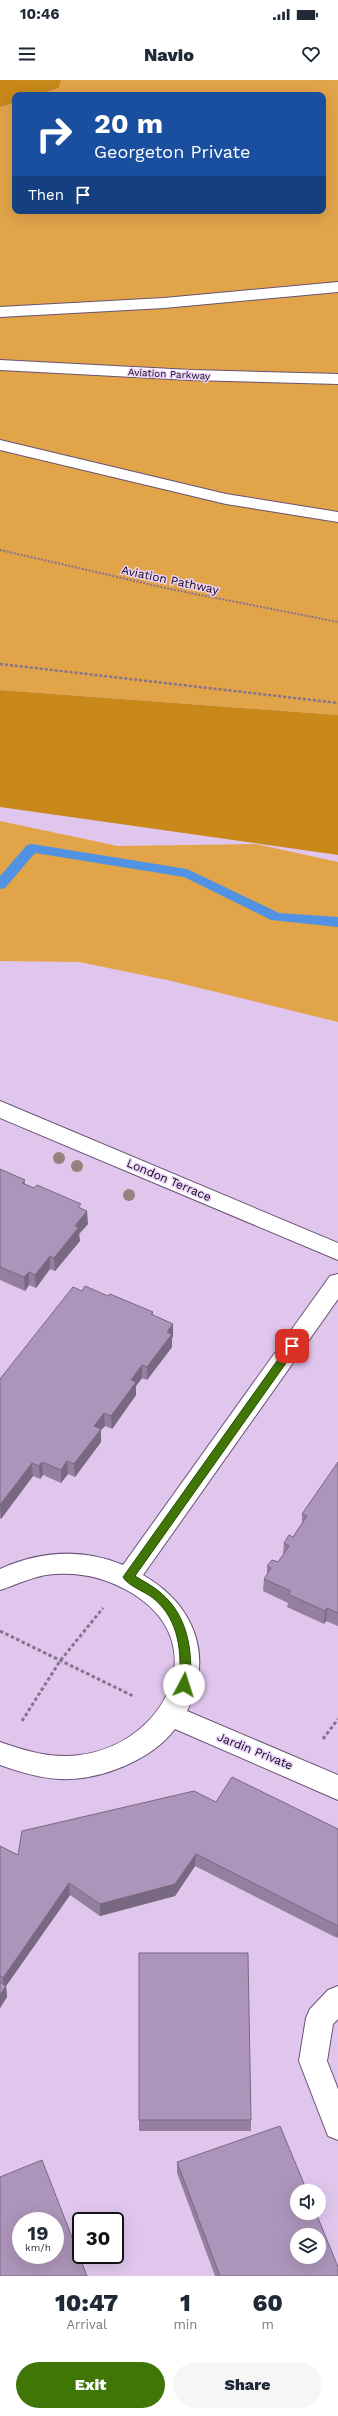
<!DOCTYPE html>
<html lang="en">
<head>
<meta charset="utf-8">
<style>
	:root { --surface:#fff; --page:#f6f6f7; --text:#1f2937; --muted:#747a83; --accent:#3f7605 }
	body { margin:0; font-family:"Work Sans",sans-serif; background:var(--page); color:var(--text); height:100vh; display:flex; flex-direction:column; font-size:15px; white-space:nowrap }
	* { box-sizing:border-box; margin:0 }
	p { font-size:13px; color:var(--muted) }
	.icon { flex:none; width:22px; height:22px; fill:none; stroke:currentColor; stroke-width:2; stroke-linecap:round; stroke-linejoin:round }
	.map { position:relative; height:2196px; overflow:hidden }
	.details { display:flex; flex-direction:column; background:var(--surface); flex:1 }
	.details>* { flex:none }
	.guide { position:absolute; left:12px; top:12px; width:314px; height:122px; border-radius:8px; box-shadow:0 4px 16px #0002; background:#1a4fa0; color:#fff; overflow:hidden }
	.fabs { position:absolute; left:290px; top:2104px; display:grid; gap:8px }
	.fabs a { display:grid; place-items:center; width:36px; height:36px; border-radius:50%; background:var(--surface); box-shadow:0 4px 16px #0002; font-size:20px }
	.speed { position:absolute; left:12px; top:2132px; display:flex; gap:8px; font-size:20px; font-weight:700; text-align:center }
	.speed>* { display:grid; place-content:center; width:52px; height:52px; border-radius:50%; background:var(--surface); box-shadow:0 4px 16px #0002; line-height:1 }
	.speed small { font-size:10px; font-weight:400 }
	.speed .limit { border:2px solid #111; border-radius:6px; background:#fff; color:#111 }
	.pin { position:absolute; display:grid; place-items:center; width:34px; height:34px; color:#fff; margin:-17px; border-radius:8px; box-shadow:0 2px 6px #0006 }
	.me { position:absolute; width:44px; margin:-22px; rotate:5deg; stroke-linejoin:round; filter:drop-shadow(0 0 3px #0008) }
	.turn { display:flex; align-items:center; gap:14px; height:84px; padding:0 16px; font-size:18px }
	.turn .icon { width:52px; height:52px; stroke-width:2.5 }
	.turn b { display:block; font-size:28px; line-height:34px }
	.then { display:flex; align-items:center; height:38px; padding:0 16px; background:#0003; gap:8px; font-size:15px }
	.eta { display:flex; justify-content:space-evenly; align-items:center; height:68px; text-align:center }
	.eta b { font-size:24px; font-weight:800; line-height:28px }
	.button { display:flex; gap:8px; margin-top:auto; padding:8px 16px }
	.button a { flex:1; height:46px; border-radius:24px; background:var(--accent); color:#fff; font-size:16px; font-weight:800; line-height:46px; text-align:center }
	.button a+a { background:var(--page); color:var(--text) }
	.status { display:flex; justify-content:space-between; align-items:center; height:28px; padding:0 20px; background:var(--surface); direction:ltr }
	.status svg { height:11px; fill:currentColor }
	header { display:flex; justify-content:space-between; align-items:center; height:52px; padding:0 16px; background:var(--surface); font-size:18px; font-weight:800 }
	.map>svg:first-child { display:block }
</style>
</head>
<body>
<div class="status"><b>10:46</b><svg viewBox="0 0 49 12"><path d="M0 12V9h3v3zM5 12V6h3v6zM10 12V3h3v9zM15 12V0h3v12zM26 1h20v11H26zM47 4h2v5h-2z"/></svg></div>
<header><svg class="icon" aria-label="menu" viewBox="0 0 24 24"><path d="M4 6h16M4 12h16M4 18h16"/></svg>Navio<svg class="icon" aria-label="heart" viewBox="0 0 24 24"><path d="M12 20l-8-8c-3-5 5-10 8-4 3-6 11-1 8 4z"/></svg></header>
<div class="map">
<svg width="338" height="2196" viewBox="0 0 338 2196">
	<rect width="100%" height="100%" fill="#e0c6ed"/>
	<path fill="#e2a449" d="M 61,0 L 338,0 L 338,635 L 0,610 L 0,27 L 15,23 L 15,131 L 323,131 L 323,15 L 38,15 L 59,8 Z
		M 0,741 L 118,766 L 256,764 L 338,782 L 338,942 L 167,900 L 79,882 L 0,881 Z"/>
	<path fill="#c8881a" d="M 0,0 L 61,0 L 59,8 L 38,15 L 15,15 L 15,23 L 0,27 Z
		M 0,610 L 338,635 L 338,775 L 0,727 Z"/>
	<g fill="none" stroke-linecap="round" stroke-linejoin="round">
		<path fill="#5193e2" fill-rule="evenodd" d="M 32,764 L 187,789 L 279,833 L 338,837 L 338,847 L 271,840 L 184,797 L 35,773 L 5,808 L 0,809 L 0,796 L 27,765 Z"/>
		<defs>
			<path id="minor" d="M 0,1021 L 338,1163 L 338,1180 L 0,1038 Z
				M 338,1194 L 338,1219 L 143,1495 C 195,1525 214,1576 187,1631 L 338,1695 L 338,1720 L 175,1649 C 151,1681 98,1701 60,1699 C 40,1698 19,1692 0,1685 L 0,1662 C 26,1671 52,1679 80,1675 C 166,1664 216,1562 130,1512 C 106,1498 82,1492 55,1494 C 35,1495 19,1504 0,1510 L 0,1489 C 40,1471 82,1468 123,1485 L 330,1196 Z
				M 338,1906 L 338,1939 L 333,1944 L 327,1981 L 338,2009 L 338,2060 L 328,2056 L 299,1981 L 306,1938 L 310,1929 L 328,1910 Z"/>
			<path id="primary" d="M 338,202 L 338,212 L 164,228 L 0,237 L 0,227 L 164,218 Z
				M 0,280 L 191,290 L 338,294 L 338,304 L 191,300 L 0,290 Z
				M 0,360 L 226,414 L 338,432 L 338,442 L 226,424 L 0,370 Z"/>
		</defs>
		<use href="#minor" stroke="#695274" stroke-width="2"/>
		<use href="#primary" stroke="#695274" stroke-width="2"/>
		<path stroke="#85738f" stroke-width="2" stroke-dasharray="2 1.5" stroke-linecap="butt" d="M 0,470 L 170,509 L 338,542"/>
		<path stroke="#85738f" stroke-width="2.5" stroke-dasharray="3 2" stroke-linecap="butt" d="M 0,584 L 338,623"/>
		<path stroke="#85738f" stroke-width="3" stroke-dasharray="3.5 2.5" stroke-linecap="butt" d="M 0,1551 L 133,1616
			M 22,1641 L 60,1581 L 103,1528
			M 323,1659 L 338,1639"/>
		<use href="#minor" fill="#fff" fill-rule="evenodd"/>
		<use href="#primary" fill="#fff" fill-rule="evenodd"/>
	</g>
	<g fill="#9a807b">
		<circle cx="59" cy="1078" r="6"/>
		<circle cx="77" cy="1086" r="6"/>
		<circle cx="129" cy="1115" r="6"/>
	</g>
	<path fill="#957fa0" d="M 0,1089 L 25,1100 L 25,1104 L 81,1129 L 88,1144 L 79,1154 L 80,1161 L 55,1191 L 50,1189 L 36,1208 L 29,1205 L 25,1211 L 0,1200 Z
		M 82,1211 L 108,1216 L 153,1232 L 153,1235 L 173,1244 L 173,1257 L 172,1258 L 172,1267 L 147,1300 L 142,1298 L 136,1306 L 136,1315 L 112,1349 L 105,1346 L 101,1350 L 101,1362 L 75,1397 L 68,1394 L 61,1403 L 43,1395 L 40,1399 L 33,1396 L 1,1439 L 0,1438 L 0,1299 Z
		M 338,1382 L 338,1546 L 326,1541 L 324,1544 L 287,1527 L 288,1523 L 263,1511 L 264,1499 L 267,1494 L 267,1486 L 278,1482 L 283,1475 L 284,1463 L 293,1457 L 302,1443 L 302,1434 Z
		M 216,1722 L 338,1749 L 338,1856 L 337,1858 L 195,1786 L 175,1816 L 100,1836 L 70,1815 L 6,1906 L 7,1917 L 0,1928 L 0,1766 L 18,1775 Z
		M 139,1873 L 251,2040 L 251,2051 L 139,2051 Z
		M 177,2082 L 338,2196 L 215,2196 L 177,2093 Z"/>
	<path fill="#796882" d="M 87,1131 L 88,1144 L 79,1154 L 80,1161 L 55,1191 L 54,1178 L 75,1146 Z
		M 50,1176 L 50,1189 L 36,1208 L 35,1195 Z
		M 29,1192 L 29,1205 L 25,1211 L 24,1197 Z
		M 173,1244 L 173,1257 L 172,1258 L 172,1267 L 147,1300 L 147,1287 L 167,1252 Z
		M 142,1285 L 142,1298 L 136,1306 L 136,1315 L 112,1349 L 111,1336 L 131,1300 Z
		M 104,1333 L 105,1346 L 101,1350 L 101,1362 L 75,1397 L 74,1384 L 94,1346 Z
		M 67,1381 L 68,1394 L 61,1403 L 61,1390 Z
		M 42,1382 L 43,1395 L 40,1399 L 39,1386 Z
		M 32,1383 L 33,1396 L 1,1439 L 0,1425 Z
		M 327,1528 L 326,1541 L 324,1544 L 325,1531 Z
		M 196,1774 L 195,1786 L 175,1816 L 100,1836 L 100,1824 Z
		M 69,1803 L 70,1815 L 6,1906 L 7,1917 L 0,1928 L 0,1915 L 4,1909 L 3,1898 Z
		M 338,1845 L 338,1856 L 337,1858 L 338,1846 Z"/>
	<path fill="#ad94ba" stroke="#796882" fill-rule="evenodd" d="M 0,1089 L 25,1100 L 22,1103 L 34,1108 L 37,1105 L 81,1124 L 78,1127 L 87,1131 L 75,1146 L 79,1147 L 54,1178 L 50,1176 L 35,1195 L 29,1192 L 24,1197 L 0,1187 Z
		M 85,1206 L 108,1216 L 110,1214 L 153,1232 L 151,1234 L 173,1244 L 167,1252 L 172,1254 L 147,1287 L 142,1285 L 131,1300 L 136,1302 L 111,1336 L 104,1333 L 94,1346 L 101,1349 L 74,1384 L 67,1381 L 61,1390 L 42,1382 L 39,1386 L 32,1383 L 0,1425 L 0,1299 L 73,1207 L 82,1211 Z
		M 338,1382 L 338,1533 L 327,1528 L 325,1531 L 288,1514 L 291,1511 L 264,1499 L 271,1488 L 267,1486 L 272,1480 L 278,1482 L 289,1466 L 284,1463 L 289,1455 L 293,1457 L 307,1436 L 302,1434 Z
		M 232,1697 L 338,1749 L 338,1846 L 196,1774 L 175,1804 L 100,1824 L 69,1803 L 3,1898 L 0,1896 L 0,1766 L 18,1775 L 22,1751 L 194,1711 L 216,1722 Z
		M 139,1873 L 248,1873 L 251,2040 L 139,2040 Z
		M 0,1902 L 6,1906 L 0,1915 Z
		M 280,2046 L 307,2111 L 297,2111 L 297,2133 L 316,2133 L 338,2187 L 338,2196 L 220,2196 L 177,2082 ZM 297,2155 L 319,2155 L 319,2177 L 297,2177 Z
		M 42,2080 L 87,2196 L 0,2196 L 0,2097 ZM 21,2141 L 55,2141 L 55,2175 L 21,2175 Z"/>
	<path fill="#3f7605" stroke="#294d03" d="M 292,1263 L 297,1266 L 296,1269 L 135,1496 C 143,1501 153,1506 161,1513 C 188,1536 193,1571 190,1605 L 184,1610 L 179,1605 C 182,1574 180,1540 153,1518 C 144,1511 128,1506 123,1497 L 289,1264 Z"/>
	<g text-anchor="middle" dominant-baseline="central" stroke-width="3" stroke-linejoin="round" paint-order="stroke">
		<g font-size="10" fill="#110815" stroke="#edd3fb">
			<text transform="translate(169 294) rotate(3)">Aviation Parkway</text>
		</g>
		<g font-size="12" fill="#110815" stroke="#edd3fb">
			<text transform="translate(170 500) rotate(12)">Aviation Pathway</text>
			<text transform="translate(169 1100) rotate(23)">London Terrace</text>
			<text transform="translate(255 1671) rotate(22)">Jardin Private</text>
		</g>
	</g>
</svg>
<div class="fabs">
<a><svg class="icon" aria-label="sound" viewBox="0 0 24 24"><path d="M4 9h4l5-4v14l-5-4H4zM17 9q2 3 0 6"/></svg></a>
<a><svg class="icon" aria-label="layers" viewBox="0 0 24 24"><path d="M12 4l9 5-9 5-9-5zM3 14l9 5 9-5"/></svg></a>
</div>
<div class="speed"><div>19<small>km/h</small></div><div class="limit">30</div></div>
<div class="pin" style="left:292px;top:1266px;background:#d93025"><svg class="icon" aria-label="arrive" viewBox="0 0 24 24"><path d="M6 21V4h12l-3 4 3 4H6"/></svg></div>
<svg class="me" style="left:184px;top:1605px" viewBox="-20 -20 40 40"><circle r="19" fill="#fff"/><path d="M0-13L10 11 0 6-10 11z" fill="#3f7605"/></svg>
<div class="guide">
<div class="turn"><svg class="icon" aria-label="right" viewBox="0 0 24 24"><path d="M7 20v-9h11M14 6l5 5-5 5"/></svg><div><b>20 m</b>Georgeton Private</div></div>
<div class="then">Then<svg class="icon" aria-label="arrive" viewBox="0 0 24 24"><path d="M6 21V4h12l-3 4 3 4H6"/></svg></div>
</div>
</div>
<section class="details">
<div class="eta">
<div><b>10:47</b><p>Arrival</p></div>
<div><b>1</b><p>min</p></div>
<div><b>60</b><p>m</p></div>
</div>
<div class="button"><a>Exit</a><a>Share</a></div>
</section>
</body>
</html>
